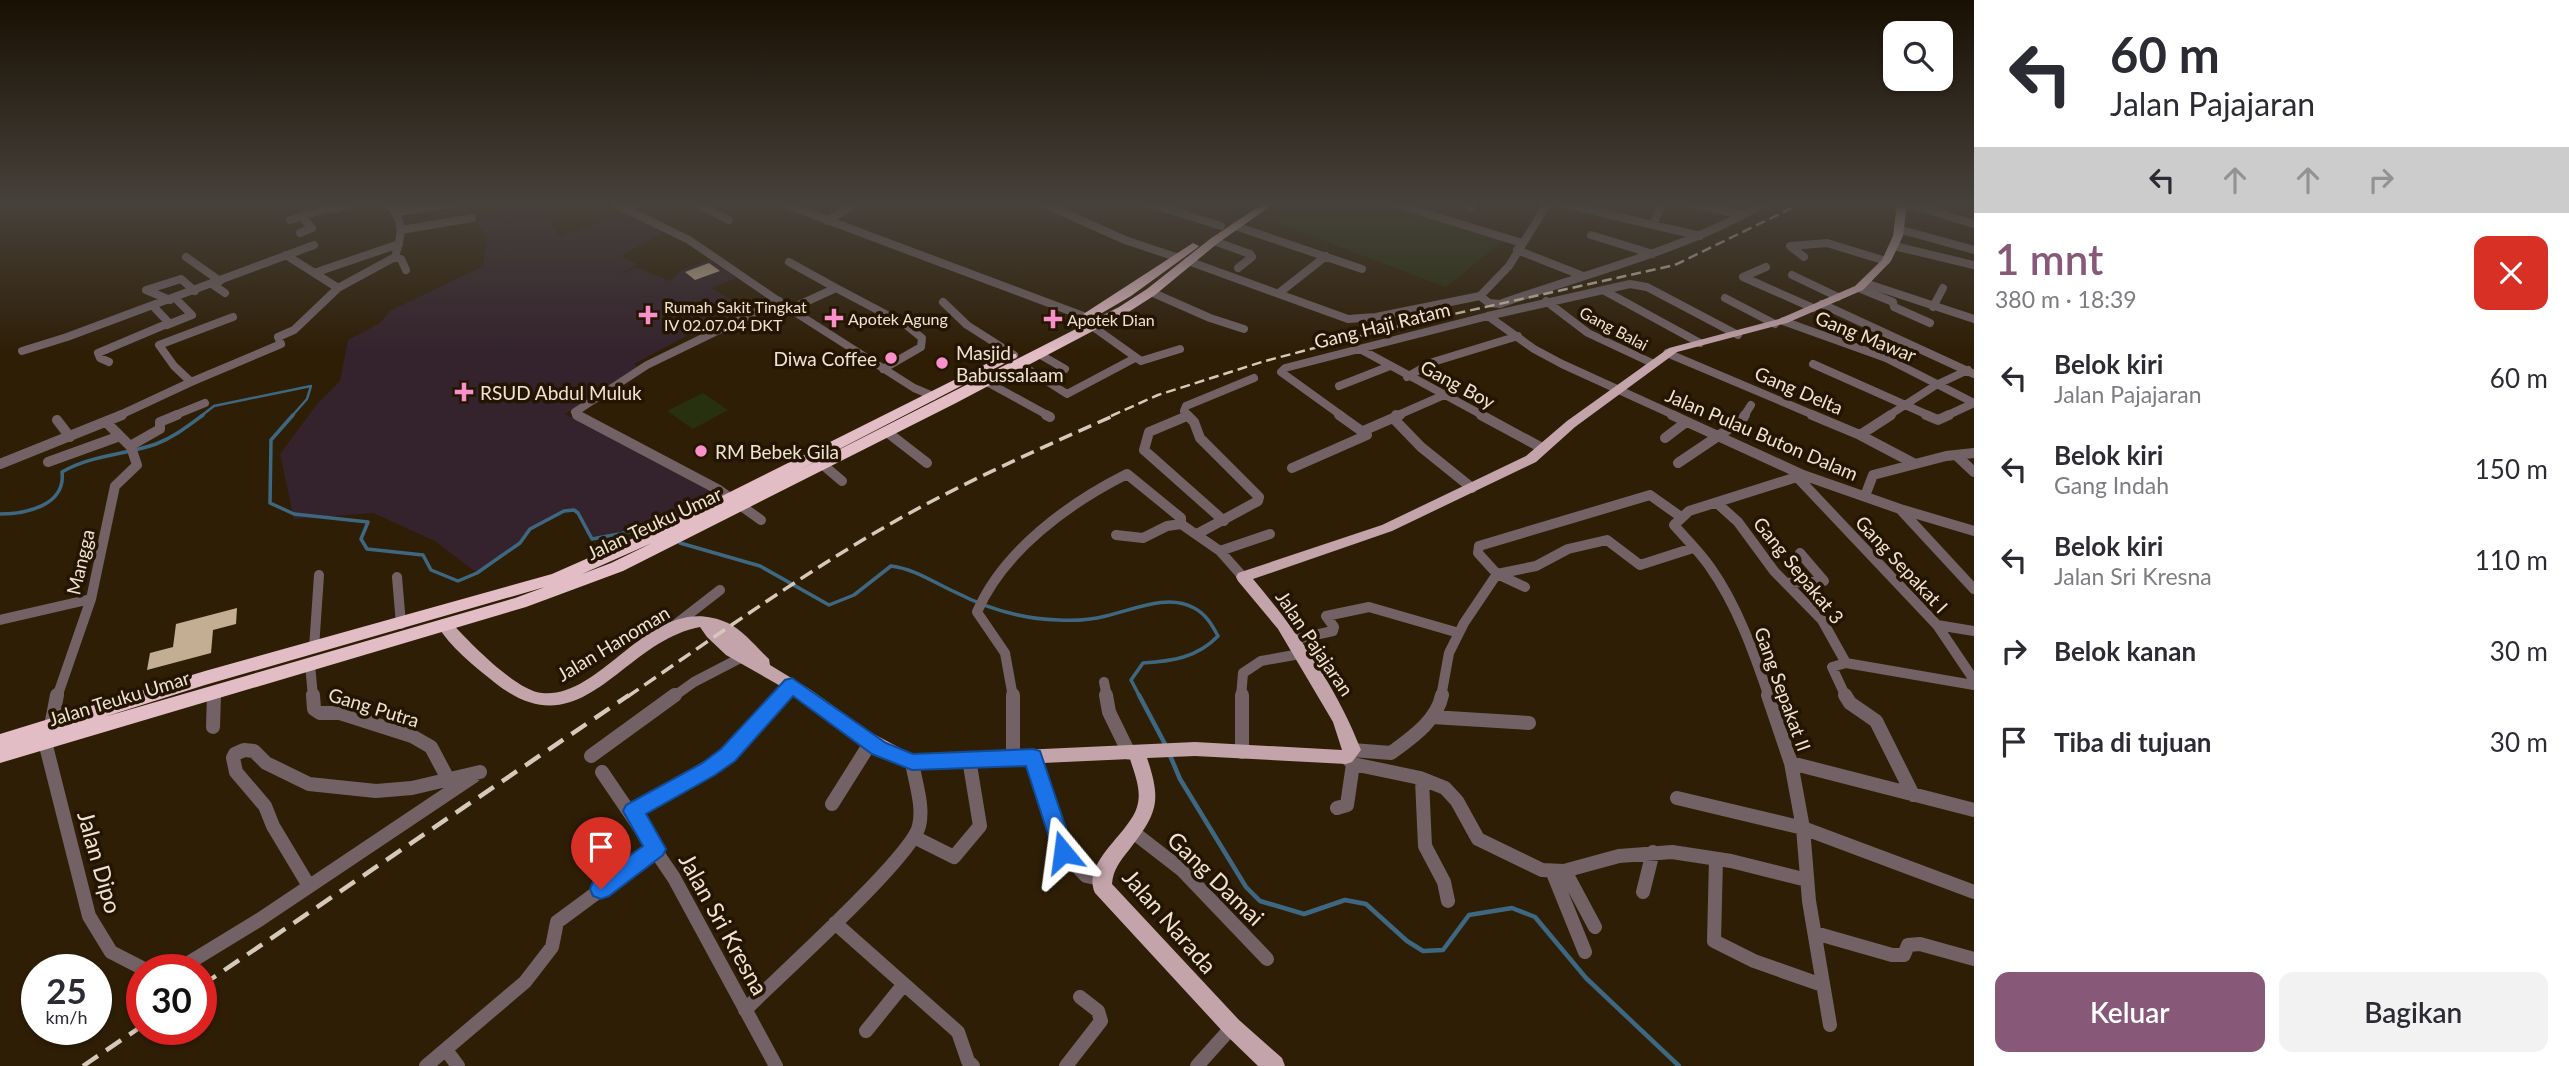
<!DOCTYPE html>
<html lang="id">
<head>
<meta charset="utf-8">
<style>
	:root { --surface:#fff; --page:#f2f2f3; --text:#2b2b33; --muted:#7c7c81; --accent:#875877 }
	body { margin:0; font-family:Lato,sans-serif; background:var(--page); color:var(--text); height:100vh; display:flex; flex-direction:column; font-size:26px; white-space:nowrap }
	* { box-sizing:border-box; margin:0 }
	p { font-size:23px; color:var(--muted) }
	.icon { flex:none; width:38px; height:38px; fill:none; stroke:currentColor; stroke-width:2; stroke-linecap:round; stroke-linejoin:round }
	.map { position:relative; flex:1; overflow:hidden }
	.drawer { display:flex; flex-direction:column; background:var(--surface); width:595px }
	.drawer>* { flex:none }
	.top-card { background:#fff; color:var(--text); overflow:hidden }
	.tools { position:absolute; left:1883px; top:21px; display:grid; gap:14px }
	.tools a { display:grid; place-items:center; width:70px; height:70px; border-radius:14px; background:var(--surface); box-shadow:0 2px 5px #0004; font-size:35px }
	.speed { position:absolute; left:21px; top:954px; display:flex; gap:14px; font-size:35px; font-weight:700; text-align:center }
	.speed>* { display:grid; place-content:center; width:91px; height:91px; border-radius:50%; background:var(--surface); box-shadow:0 2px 5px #0004; line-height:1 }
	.speed small { font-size:18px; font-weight:400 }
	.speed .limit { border:10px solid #d22; background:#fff; color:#111 }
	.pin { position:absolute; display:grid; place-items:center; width:60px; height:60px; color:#fff; margin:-72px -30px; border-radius:50% 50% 50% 0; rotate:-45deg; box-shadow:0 0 7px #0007 }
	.pin .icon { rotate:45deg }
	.me { position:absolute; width:77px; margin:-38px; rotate:344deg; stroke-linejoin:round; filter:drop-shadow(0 0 5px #0008) }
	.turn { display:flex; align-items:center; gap:24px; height:147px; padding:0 21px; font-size:32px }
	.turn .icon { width:91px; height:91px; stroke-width:2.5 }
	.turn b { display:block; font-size:49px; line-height:60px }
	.lanes { display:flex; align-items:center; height:66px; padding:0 21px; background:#0003; justify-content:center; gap:35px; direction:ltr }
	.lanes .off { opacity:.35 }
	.round { display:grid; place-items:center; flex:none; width:74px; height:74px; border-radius:14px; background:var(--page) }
	.headline { display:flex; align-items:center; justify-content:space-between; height:119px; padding:0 21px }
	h1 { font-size:42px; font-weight:600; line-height:52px; color:var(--accent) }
	.primary-button { display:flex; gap:14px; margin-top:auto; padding:14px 21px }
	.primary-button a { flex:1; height:80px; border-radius:14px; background:var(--accent); color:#fff; font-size:28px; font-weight:600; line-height:80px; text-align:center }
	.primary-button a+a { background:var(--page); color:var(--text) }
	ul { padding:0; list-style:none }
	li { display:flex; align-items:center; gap:21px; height:91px; padding:0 21px }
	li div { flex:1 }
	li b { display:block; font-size:26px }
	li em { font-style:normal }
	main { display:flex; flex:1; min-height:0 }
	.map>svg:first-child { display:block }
</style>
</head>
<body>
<main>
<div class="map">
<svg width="1974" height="1066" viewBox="0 0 1974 1066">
	<rect width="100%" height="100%" fill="#2e1e06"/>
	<path fill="#34232d" d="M 529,207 L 544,211 L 560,238 L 623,212 L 665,231 L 621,256 L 637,264 L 619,275 L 636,267 L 670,281 L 682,270 L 709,260 L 737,278 L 711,288 L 751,312 L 703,334 L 688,335 L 634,364 L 638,367 L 565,414 L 710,491 L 712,501 L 669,525 L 592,539 L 586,534 L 580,513 L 574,510 L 564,511 L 530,529 L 520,543 L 477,573 L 435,541 L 373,513 L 294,519 L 280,454 L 317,404 L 340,381 L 348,340 L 380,323 L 390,311 L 483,266 L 488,236 L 476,224 L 480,218 L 493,212 Z"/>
	<path fill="#27300f" d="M 1286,203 L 1380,203 L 1503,241 L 1446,287 L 1263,218 Z
		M 703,393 L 728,410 L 693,429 L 667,411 Z"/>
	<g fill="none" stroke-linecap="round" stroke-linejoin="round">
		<path stroke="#3e6882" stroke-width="2.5" d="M 201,416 L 214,406 L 311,386 L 307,399 L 292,416"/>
		<path stroke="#3e6882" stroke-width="3.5" d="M 293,415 L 271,440 L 270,503 L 294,514 L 368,522 L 361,539 L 367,549 L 423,555 L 431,570 L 458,581 L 477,573 L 520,543 L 530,529 L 564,511 L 574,510 L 578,513 L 592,539 L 651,528 L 657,531
			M 0,514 C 27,514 66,505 62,472 C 91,455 125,455 156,444 C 174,437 188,426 203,415
			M 680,543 L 760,566 L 829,605 L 854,595 L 891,566 C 915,569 933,582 955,592 C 986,608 1023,619 1058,620 C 1074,621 1090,620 1106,616 C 1133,610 1167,593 1194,608 C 1206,614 1212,625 1218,636 C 1197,658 1172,661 1143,663 L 1131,680 L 1140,697"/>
		<path stroke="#3e6882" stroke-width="4.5" d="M 1139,695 L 1166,746
			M 1169,753 L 1180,779 L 1246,887 L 1260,901 L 1304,914 L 1345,900 L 1366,904 L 1407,941 L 1423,951 L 1443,950 L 1469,915 L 1512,908 L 1535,917 L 1586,978 L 1679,1066"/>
	</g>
	<path fill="#c3ae93" d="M 709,263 L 720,271 L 695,280 L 685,272 Z
		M 237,608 L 236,624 L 213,630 L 211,653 L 147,670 L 150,653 L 173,647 L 176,624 Z"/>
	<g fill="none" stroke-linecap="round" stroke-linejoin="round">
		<path stroke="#726266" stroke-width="8" d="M 613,203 L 689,240 L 790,309 L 914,388 L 933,396
			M 695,203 L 729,220
			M 782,203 L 1086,317
			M 1042,203 L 1125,240 L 1176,257
			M 1148,203 L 1221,226
			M 1392,203 L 1522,243
			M 1560,203 L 1700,236
			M 1686,203 L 1743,215
			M 1905,203 L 1974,224
			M 329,205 L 335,209 L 355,203
			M 1470,208 L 1474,203
			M 625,209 L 640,203
			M 398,212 L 455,203
			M 290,220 L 332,207
			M 827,221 L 856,203
			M 1653,225 L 1662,203
			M 1235,226 L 1362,269
			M 1898,229 L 1974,250
			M 401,230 L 472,218
			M 300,233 L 312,228 L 302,217
			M 1591,235 L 1653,254
			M 1214,241 L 1250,254 L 1252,257 L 1238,268
			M 1894,246 L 1974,265
			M 1517,250 L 1583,276
			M 286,255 L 338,288
			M 186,257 L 220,281
			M 395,257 L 401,259 L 406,270
			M 1804,257 L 1790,246 L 1827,243 L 1886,261
			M 1188,261 L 1348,319 L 1376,317 L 1480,296 L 1509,266 L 1548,203
			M 789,262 L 836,288
			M 1766,267 L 1743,277 L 1813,308
			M 314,273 L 399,244
			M 1792,275 L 1838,297
			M 1865,283 L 1974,319
			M 212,284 L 225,293
			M 1861,289 L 1893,302 L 1894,307 L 1930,323
			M 1603,290 L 1700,343
			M 1151,292 L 1210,318 L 1244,329
			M 1279,293 L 1326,256
			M 1480,296 L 1489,303 L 1500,304 C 1590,272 1682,251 1765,203
			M 1725,298 L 1775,324
			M 170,300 L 146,290 L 181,279 L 195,291
			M 1546,301 L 1588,333 L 1652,363
			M 943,302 L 967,325 L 1014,355
			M 1822,304 L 1974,374
			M 1933,307 L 1943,288
			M 790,309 L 836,288 L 906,325 L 922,338 L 921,347 L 883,369
			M 1488,316 L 1534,349 L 1562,364 L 1676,416
			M 1783,321 L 1886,358 L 1974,403
			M 167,325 L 192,315 L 175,298
			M 1092,326 L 1141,361 L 1180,349
			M 1360,349 L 1484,416
			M 22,351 L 67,337 L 314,245
			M 1667,353 L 1816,416
			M 1039,354 L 1065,369
			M 109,362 L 100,358 L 98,353 L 169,323 L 153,306
			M 1020,364 L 1067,394 L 1135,358
			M 1813,364 L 1930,416
			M 1407,377 L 1433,362 L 1518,336
			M 191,382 L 281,344 L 278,337 L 294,330 L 338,288 L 395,257 C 402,235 405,221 388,203
			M 987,382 L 1049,416
			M 1339,386 L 1390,366
			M 118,416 L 191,382 L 174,366 L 159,345 L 233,317
			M 173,416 L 205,403
			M 578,416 L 575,412 L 647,365 L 779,301
			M 1189,416 L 1184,411 L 1186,406 L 1254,378
			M 1342,416 L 1281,372 L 1285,368 L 1488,316 L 1630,284 L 1647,287 L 1738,335
			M 1396,416 L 1444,395
			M 1744,416 L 1751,405
			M 1888,416 L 1936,385 L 1968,370
			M 1946,416 L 1974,403"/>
		<path stroke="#726266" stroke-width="10" d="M 577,415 L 719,490 L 761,520
			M 1046,415 L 1050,417
			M 1187,415 L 1194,422 L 1200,438 L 1259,497 L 1258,501 L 1197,534
			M 1396,415 L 1394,419 L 1421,447 L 1472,488
			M 1481,415 L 1542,448
			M 1672,415 L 1803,475 L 1900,509 L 1974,531
			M 1812,415 L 1860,435 L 1915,464
			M 1926,415 L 1938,420 L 1949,415
			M 1187,416 L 1149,432 L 1144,450 L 1224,521
			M 57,420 L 70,437
			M 1363,431 L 1400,415
			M 887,432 L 927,463
			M 1860,435 L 1891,415
			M 1665,438 L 1686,422
			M 130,446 L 160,429 L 160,422 L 177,415
			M 1957,456 L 1974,472
			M 48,462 L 120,436
			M 1678,463 L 1742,420 L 1745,415
			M 0,464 L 122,415
			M 822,464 L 842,481
			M 1292,468 L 1367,435 L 1339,415
			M 1798,478 L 1937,625 L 1974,680
			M 1865,496 L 1873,475 L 1946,456 L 1974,453
			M 1718,504 L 1738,522 L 1774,571 L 1822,620 L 1846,663
			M 1900,509 L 1974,589
			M 1116,535 L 1143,538 L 1167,526 L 1181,524 L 1220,551 L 1243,577
			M 1220,551 L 1270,534
			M 397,577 L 401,624
			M 1786,583 L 1824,581 L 1800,553
			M 1525,587 L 1497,574 L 1478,553 L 1479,546 L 1650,495 L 1681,517
			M 0,620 L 91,599
			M 1937,625 L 1974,631
			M 671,628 L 720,590
			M 1292,640 L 1333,631 L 1334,627 L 1326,616 L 1369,607 L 1459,633
			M 314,648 L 319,575
			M 310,664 L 313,697
			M 1104,682 L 1107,697
			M 57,697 L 91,599 L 115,486 L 137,465 L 131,447 L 106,422
			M 214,697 L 214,692
			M 673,697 L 694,682 L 746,655
			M 781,697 L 792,685
			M 1013,697 L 1005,653 L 977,612 C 1003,551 1069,503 1127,474 L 1181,518 L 1181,524
			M 1241,697 L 1243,673 L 1261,661 L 1300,654
			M 1441,697 L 1449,653 L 1464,623 L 1497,574 L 1536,566 L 1568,549 L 1607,540 L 1640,565 L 1693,548
			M 1769,697 C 1754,653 1737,605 1710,567 C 1700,552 1686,539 1674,525 L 1689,511 L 1803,475
			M 1846,697 L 1832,667 L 1846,663 L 1974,685"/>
		<path stroke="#726266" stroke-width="14" d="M 313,695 L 314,709 L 320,713 L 340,713 L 412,736 L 431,747 L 448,779
			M 1013,695 L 1013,757
			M 1106,695 L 1109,712 L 1129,753
			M 1242,695 L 1242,752
			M 1768,695 L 1791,763 L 1803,828 L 1809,901 L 1830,1025
			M 1845,695 L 1850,703 L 1876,721 L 1913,795
			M 1432,717 L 1529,723
			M 51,726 L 57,695
			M 213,727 L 214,695
			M 45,742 L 89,916 L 111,952 L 146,970
			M 1352,750 L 1391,753 C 1411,738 1437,721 1442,695
			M 591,756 L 675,695
			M 1033,757 L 1063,852 L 1086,876 L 1101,879
			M 1346,757 L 1353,764 L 1420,778 L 1445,788 L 1457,801 L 1478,839 L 1542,870 L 1564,871 L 1619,856 L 1672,852 L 1731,861 L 1807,880
			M 1791,763 L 1974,810
			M 602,772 L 674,878 L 776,1066
			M 1422,780 L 1425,846 L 1444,882 L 1448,901
			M 1677,798 L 1803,828 L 1974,892
			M 832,804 L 871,742
			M 1337,808 L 1347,805 L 1353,764
			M 633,811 L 728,755 L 783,695
			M 1133,832 L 1182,870 L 1267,959
			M 914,837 L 954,857 L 980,826 L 969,759
			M 1716,859 L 1714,941 L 1754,961 L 1822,985
			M 1565,871 L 1595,927
			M 1553,873 L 1585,952
			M 309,886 L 273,826 L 265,806 L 236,772 L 233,758 L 235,754 L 244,750 L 254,751 L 266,763 L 309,784 L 376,791 L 412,788 L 480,772
			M 1643,892 L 1653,852
			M 835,923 L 958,1032 L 968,1061 L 973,1066
			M 1815,933 L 1892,955 L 1904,955 L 1908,945 L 1920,944 L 1974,959
			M 177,970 L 259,920 L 474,776
			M 745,1010 C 775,980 912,857 919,826 C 924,806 915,782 912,762
			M 866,1031 L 904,984
			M 446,1050 L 458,1066
			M 426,1066 L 525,982 L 552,947 L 557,922 L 656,849
			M 1066,1066 L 1101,1021 L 1098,1011 L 1080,997
			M 1197,1066 L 1232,1027"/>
		<path fill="#c3a4ab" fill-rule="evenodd" d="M 1897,203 L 1907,203 L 1903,236 L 1891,261 L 1863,290 L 1787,323 L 1677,352 L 1575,427 L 1536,462 L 1392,531 L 1253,579 C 1296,630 1337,687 1361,750 L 1352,762 L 1346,764 L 1195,756 L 1147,758 C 1162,802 1157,814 1129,850 C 1120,861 1113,870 1112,884 L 1239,1020 L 1282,1058 L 1285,1066 L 1258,1066 L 1225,1034 L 1095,893 C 1081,862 1129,834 1137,807 C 1142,791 1135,775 1130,759 L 912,769 L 873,752 L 784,688 L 726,655 L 707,637 L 700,627 C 620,642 582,753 494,682 C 474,666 450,647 437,625 L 440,621 L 450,621 C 467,640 516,691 542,693 C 605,699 652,588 728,623 C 743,630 757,648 769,659 L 770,665 L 811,690 L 870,732 L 913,755 L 1195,742 L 1342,750 L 1333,722 L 1278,629 L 1238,581 L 1236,577 L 1238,573 L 1382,525 L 1526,456 L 1567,421 L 1669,348 L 1779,319 L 1855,286 L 1882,260 L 1893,236 Z"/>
		<path fill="#e3bdc6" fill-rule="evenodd" d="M 1264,203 L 1275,203 L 1218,243 L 1155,295 L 1127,313 L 956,403 L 623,571 L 526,607 L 0,763 L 0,734 L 205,671 L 552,574 L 670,522 L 1006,354 L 1016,354 L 1017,357 L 799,470 L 1119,307 L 1147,289 L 1210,239 ZM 652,543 L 611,563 L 582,574 ZM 545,587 L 515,598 L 104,717 L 205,685 Z
			M 1193,243 L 1199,246 L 1197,248 L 1131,296 L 1078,327 L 1070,327 L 1068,324 Z"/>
		<path stroke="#d5caba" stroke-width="2.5" stroke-dasharray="10 5" stroke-linecap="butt" d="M 1111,416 L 1158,395 L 1265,361 L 1395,327 L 1675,265 L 1802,203"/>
		<path stroke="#d5caba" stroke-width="3.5" stroke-dasharray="14 7" stroke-linecap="butt" d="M 627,697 C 706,643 784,587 866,538 C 946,490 1030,453 1115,415"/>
		<path stroke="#d5caba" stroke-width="4.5" stroke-dasharray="18 10" stroke-linecap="butt" d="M 201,986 L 629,695
			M 83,1066 L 142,1026"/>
	</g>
	<linearGradient id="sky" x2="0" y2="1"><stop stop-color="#191003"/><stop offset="0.58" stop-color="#46413b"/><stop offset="1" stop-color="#46413b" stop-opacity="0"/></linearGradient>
	<rect width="1974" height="352" fill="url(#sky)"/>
	<path fill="#1a73e8" stroke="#114b97" stroke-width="2" d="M 792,678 L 886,743 L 913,754 L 1033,749 L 1040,751 L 1074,852 L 1071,859 L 1063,862 L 1056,859 L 1026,766 L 912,770 L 872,754 L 793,696 L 735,761 L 715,775 L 646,814 L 666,849 L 663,855 L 609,896 L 601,899 L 593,896 L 590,889 L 593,882 L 643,846 L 623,811 L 626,805 L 701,764 L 721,749 L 785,680 Z"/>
	<g fill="#f890cb" stroke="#241500" stroke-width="2.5">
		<path d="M644.5 304.5h7v7h7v7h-7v7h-7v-7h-7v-7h7z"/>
		<path d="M830.5 307.5h7v7h7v7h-7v7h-7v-7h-7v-7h7z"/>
		<path d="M1049.5 308.5h7v7h7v7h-7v7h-7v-7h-7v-7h7z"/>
		<circle cx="891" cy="358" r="7"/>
		<circle cx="942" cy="363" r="7"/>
		<path d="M460.5 381.5h7v7h7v7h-7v7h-7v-7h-7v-7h7z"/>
		<circle cx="701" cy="451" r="7"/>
	</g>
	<g text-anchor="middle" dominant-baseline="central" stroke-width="7" stroke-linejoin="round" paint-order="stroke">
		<g font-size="16" fill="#eee3d5" stroke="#241500" text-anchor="start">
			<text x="664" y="306">Rumah Sakit Tingkat<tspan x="664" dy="18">IV 02.07.04 DKT</tspan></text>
			<text x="848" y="318">Apotek Agung</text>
			<text x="1067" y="319">Apotek Dian</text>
		</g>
		<g font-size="16" fill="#eee3d5" stroke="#241500">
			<text transform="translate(1614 328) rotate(28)">Gang Balai</text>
		</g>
		<g font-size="19" fill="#eee3d5" stroke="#241500">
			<text transform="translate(1382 325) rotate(-14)">Gang Haji Ratam</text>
			<text transform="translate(1866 336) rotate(22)">Gang Mawar</text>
			<text transform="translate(1458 384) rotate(28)">Gang Boy</text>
			<text transform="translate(1799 390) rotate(23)">Gang Delta</text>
			<text transform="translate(1762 434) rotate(23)">Jalan Pulau Buton Dalam</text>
			<text transform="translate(654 523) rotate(-25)">Jalan Teuku Umar</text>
			<text transform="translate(80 562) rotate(-77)">Mangga</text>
			<text transform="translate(1902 564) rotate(47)">Gang Sepakat I</text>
			<text transform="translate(1799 570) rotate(51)">Gang Sepakat 3</text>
			<text transform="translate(613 643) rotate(-31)">Jalan Hanoman</text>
			<text transform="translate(1315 643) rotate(56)">Jalan Pajajaran</text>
			<text transform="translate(1783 689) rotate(70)">Gang Sepakat II</text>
			<text transform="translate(119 698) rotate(-17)">Jalan Teuku Umar</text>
			<text transform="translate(374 707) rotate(17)">Gang Putra</text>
		</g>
		<g font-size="19" fill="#eee3d5" stroke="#241500" text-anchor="start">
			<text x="956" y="352">Masjid<tspan x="956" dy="22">Babussalaam</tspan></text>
			<text x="877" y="358" text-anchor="end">Diwa Coffee</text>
			<text x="480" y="392">RSUD Abdul Muluk</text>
			<text x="715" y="451">RM Bebek Gila</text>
		</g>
		<g font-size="23" fill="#eee3d5" stroke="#241500">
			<text transform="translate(100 862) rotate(74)">Jalan Dipo</text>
			<text transform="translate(1216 878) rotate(44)">Gang Damai</text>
			<text transform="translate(1170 921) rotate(49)">Jalan Narada</text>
			<text transform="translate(724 924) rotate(61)">Jalan Sri Kresna</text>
		</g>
	</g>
</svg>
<div class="tools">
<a><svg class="icon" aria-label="search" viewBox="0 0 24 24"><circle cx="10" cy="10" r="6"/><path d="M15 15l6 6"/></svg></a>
</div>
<div class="speed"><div>25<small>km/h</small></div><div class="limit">30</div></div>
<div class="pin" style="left:601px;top:889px;background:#d93025"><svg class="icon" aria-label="arrive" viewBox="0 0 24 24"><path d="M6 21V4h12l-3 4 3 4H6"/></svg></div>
<svg class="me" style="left:1063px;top:852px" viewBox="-20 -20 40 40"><path d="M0-17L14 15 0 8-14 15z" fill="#1a73e8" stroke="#fff" stroke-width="4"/></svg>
</div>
<section class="drawer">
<div class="top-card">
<div class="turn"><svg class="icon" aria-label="left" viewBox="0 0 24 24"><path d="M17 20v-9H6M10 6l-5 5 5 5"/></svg><div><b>60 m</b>Jalan Pajajaran</div></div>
<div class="lanes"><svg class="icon" aria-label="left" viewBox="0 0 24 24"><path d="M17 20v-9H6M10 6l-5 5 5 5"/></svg><svg class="icon off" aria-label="ahead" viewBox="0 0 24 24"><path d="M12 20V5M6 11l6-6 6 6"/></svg><svg class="icon off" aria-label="ahead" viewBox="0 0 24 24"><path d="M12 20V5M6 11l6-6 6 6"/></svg><svg class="icon off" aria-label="right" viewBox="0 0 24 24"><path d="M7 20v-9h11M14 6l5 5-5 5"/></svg></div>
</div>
<div class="headline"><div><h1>1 mnt</h1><p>380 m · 18:39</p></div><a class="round" style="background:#d93025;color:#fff"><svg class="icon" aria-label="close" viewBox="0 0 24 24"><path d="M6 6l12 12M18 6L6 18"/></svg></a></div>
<ul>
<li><svg class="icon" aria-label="left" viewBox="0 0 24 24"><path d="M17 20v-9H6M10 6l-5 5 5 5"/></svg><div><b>Belok kiri</b><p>Jalan Pajajaran</p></div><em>60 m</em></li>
<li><svg class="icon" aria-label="left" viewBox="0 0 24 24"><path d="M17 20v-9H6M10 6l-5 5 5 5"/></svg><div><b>Belok kiri</b><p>Gang Indah</p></div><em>150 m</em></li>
<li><svg class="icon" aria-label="left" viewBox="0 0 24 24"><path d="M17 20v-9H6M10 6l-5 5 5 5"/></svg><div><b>Belok kiri</b><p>Jalan Sri Kresna</p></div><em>110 m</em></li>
<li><svg class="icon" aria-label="right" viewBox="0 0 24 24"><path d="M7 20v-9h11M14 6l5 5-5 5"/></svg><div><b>Belok kanan</b></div><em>30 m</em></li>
<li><svg class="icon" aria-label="arrive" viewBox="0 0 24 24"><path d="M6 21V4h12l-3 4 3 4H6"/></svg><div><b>Tiba di tujuan</b></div><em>30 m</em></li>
</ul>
<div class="primary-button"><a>Keluar</a><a>Bagikan</a></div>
</section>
</main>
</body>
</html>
